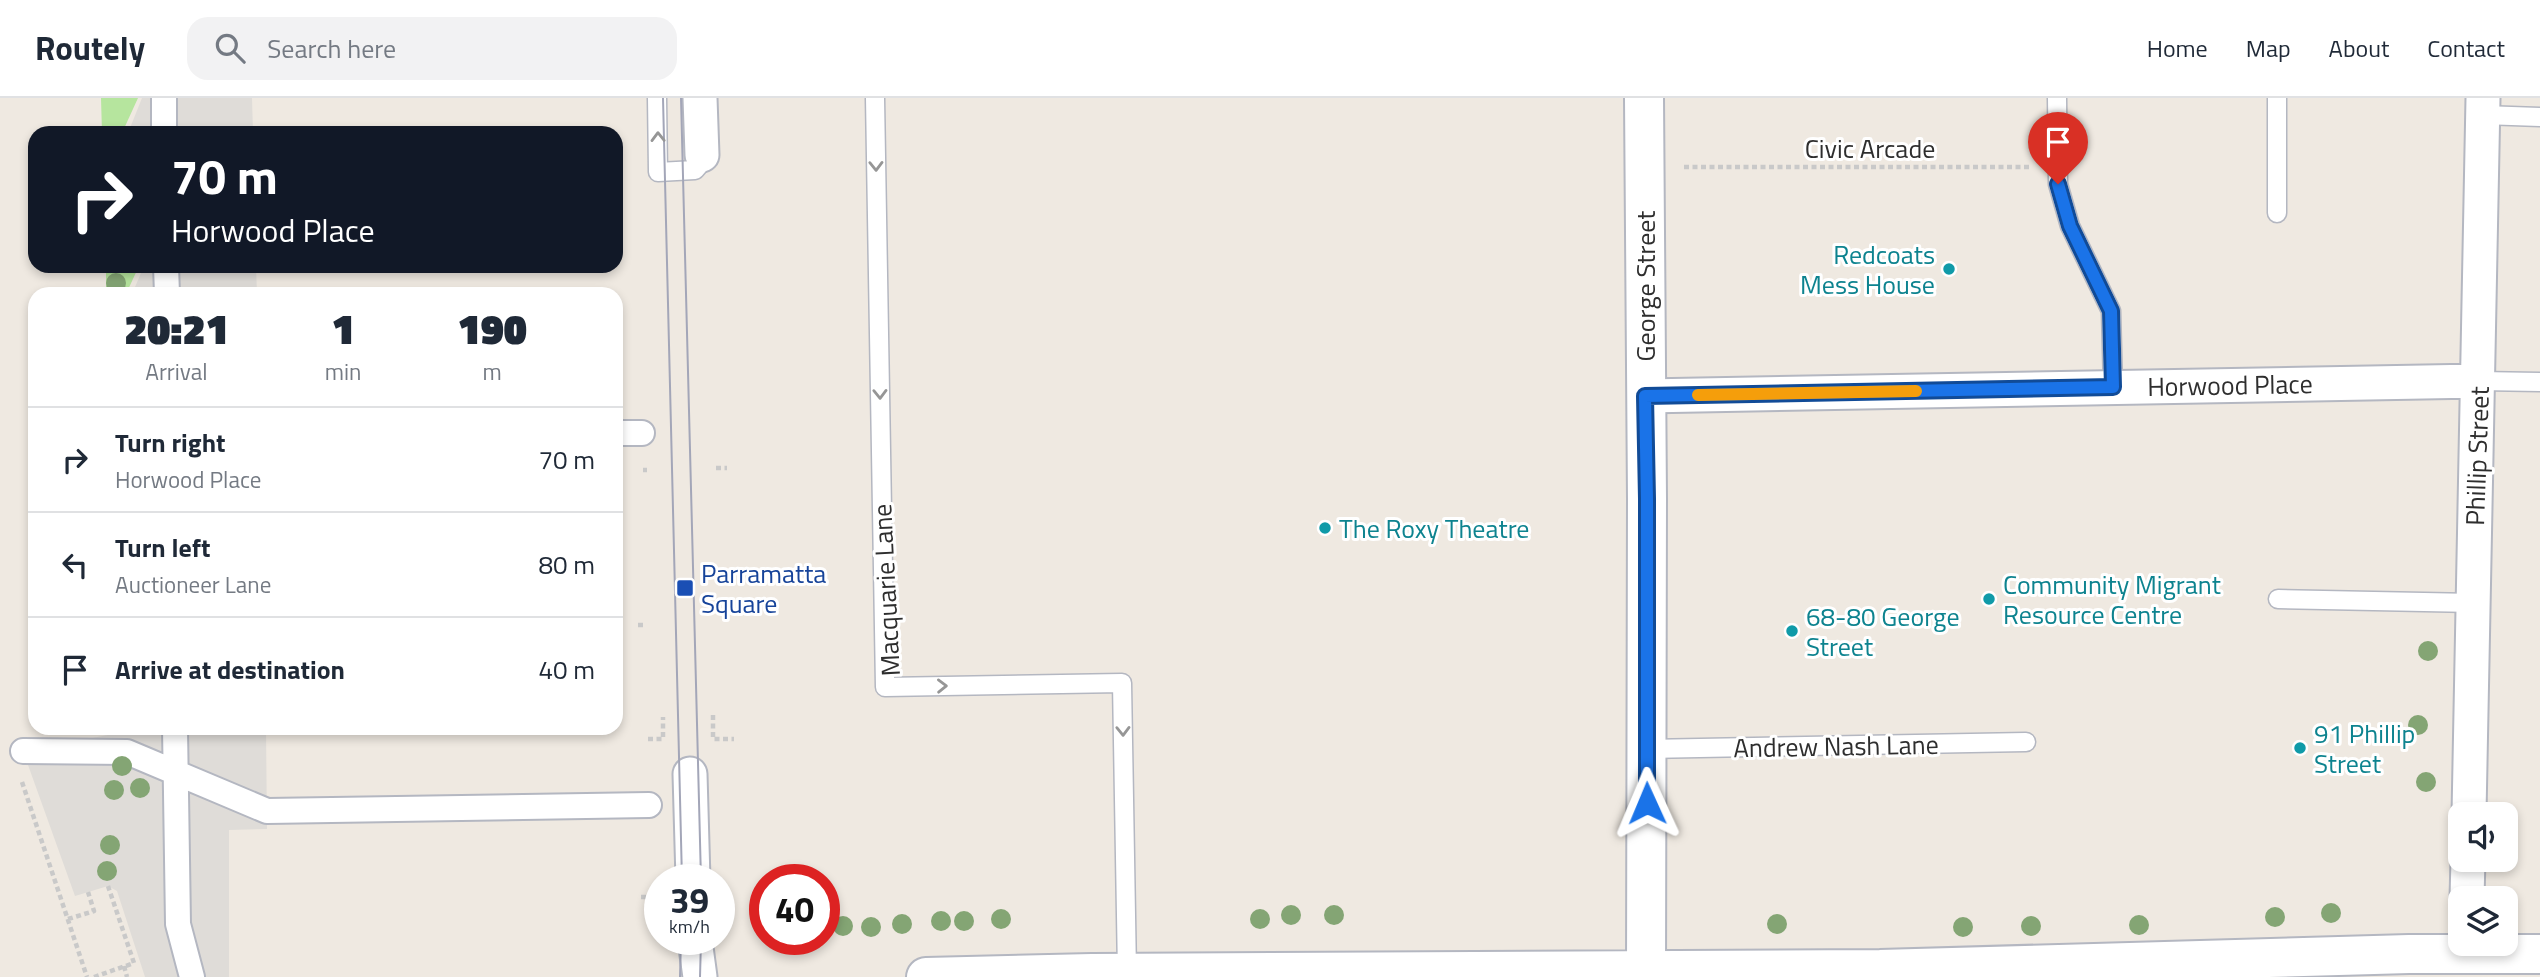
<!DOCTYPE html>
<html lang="en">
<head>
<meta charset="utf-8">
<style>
	:root { --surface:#fff; --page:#f2f2f3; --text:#1f2937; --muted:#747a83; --line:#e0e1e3 }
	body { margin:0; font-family:"Titillium Web",sans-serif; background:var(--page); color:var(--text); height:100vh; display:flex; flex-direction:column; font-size:26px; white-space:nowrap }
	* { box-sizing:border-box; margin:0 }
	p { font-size:23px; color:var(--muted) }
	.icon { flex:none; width:38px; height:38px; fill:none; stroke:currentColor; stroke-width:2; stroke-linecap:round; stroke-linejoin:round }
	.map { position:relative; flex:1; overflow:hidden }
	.drawer { position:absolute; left:28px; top:189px; width:595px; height:448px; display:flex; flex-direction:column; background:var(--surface); border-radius:21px; box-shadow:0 4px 10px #0003 }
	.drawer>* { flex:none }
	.top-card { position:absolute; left:28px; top:28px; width:595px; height:147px; border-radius:21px; box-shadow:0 4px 10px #0003; background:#111827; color:#fff; overflow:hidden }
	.fabs { position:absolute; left:2448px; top:704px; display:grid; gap:14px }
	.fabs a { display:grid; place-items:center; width:70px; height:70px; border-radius:14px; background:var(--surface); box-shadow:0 4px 10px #0003; font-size:35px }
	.speed { position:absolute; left:644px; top:766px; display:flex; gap:14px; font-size:35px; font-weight:700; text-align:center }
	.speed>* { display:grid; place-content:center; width:91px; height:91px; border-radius:50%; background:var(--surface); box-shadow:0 4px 10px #0003; line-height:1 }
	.speed small { font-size:18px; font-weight:400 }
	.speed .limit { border:10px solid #d22; background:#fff; color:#111 }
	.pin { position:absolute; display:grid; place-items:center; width:60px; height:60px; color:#fff; margin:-72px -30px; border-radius:50% 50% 50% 0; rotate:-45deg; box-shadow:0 0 7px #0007 }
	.pin .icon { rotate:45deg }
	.me { position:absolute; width:77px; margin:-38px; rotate:359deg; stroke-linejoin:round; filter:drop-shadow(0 0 5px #0008) }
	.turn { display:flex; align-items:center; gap:24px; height:147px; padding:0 28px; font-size:32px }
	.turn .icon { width:91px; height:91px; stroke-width:2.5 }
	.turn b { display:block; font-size:49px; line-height:60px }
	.eta { display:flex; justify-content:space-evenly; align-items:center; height:119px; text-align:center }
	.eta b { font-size:42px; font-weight:800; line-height:49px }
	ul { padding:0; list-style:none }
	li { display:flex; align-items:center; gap:21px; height:105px; padding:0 28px; border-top:2px solid var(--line) }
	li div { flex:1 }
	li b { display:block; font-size:26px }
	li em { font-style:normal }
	header { display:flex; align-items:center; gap:42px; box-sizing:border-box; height:98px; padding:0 35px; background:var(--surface); border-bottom:2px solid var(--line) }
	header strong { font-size:33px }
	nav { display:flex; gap:38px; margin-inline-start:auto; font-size:24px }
	.search { width:490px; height:63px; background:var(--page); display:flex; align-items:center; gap:18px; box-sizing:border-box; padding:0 24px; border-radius:21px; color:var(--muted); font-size:26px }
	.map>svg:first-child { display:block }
</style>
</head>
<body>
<header>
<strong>Routely</strong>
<div class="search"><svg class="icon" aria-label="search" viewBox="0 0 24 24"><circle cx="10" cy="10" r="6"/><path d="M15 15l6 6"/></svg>Search here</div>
<nav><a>Home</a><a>Map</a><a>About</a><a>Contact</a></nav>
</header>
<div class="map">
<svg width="2540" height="879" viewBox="0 0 2540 879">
	<rect width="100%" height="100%" fill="#efe9e1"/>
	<path fill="#b6e59e" d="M 101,0 L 138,0 L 122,35 L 102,35 Z
		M 106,168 L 139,168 L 126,196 L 106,196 Z"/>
	<path fill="#dfdcd8" d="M 142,0 L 252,0 L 253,35 L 128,35 Z
		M 144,168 L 256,168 L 257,196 L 132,196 Z
		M 109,630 L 266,630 L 267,731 L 229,732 L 229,879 L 145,879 L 117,793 L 108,788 L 75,798 L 23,653 L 108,637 Z"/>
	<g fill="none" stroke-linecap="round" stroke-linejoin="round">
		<defs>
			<path id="service" d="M 657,0 L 658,74 L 695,72 L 701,65 L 702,57
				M 875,0 L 885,589 L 1122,585 L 1127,875
				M 2057,0 L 2058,86 L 2070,128 L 2111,213 L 2113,289
				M 2277,0 L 2277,115
				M 2483,17 L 2540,19
				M 2479,283 L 2540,284
				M 2278,501 L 2474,505
				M 1646,651 L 2026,644"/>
			<path id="pedestrian" d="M 164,0 L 164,35
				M 166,168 L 167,196
				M 616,335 L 642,335
				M 175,630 L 178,826 L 192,879
				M 23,653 L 127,654 L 267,713 L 649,707"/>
			<path id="minor" d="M 700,0 L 702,57
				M 1645,298 L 2479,283
				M 690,676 L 693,782
				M 2469,716 L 2483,0
				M 2467,800 L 2468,761
				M 695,842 L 700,879"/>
			<path id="tertiary" d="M 1644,0 L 1647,401 L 1646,879
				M 926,879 L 1092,875 L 1880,871 L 2409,856 L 2540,856"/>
		</defs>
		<use href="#service" stroke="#b4b7c1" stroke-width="21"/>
		<use href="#pedestrian" stroke="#b4b7c1" stroke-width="28"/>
		<use href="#minor" stroke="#b4b7c1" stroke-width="37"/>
		<use href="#tertiary" stroke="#b4b7c1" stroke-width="42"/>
		<path stroke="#c9c9c9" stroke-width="4.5" stroke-dasharray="5 3.5" stroke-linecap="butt" d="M 1684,69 L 2032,69
			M 716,370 L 727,370
			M 643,372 L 647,372
			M 638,527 L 646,527
			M 713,617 L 713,641 L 734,641
			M 648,641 L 663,641 L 663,619
			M 22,684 L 87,879
			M 641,799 L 650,799
			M 68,821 L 94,813 L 88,794
			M 124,868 L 127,879
			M 94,879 L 134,865 L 108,788"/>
		<use href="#service" stroke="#fff" stroke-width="18"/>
		<use href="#pedestrian" stroke="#fff" stroke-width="24"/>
		<use href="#minor" stroke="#fff" stroke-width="33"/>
		<use href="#tertiary" stroke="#fff" stroke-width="38"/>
		<path stroke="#a3a6b8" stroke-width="2" d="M 663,0 L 682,782
			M 681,0 L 701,782
			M 680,879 L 681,842
			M 700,879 L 701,842"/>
	</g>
	<g fill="#84a574">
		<circle cx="116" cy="185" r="10"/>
		<circle cx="2428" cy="553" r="10"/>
		<circle cx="2418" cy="627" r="10"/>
		<circle cx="122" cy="668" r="10"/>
		<circle cx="2426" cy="684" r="10"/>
		<circle cx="140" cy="690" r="10"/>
		<circle cx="114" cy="692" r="10"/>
		<circle cx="110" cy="747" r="10"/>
		<circle cx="107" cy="773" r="10"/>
		<circle cx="2331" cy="815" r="10"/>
		<circle cx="1291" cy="817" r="10"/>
		<circle cx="1334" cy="817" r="10"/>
		<circle cx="2275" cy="819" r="10"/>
		<circle cx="1001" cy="821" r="10"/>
		<circle cx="1260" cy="821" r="10"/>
		<circle cx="941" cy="823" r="10"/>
		<circle cx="964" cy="823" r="10"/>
		<circle cx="902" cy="826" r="10"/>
		<circle cx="1777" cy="826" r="10"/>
		<circle cx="2139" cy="827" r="10"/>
		<circle cx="843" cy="828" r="10"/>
		<circle cx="2031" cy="828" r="10"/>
		<circle cx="871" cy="829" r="10"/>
		<circle cx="1963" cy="829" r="10"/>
	</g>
	<defs><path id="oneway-chevron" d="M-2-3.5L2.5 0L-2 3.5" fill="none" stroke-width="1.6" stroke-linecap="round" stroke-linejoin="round" transform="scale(1.75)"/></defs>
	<g stroke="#969696">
		<use href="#oneway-chevron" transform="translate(658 39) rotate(-91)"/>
		<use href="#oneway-chevron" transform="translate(876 68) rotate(89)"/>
		<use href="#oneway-chevron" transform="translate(880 296) rotate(89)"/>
		<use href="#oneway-chevron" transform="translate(942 588) rotate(-1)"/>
		<use href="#oneway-chevron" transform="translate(1123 633) rotate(89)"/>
	</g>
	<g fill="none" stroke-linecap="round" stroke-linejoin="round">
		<defs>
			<path id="route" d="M 1647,705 L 1647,401 L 1645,298 L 2113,289 L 2111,213 L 2070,128 L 2058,86"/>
		</defs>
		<use href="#route" stroke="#114b97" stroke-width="18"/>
		<use href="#route" stroke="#1a73e8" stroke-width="12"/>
		<path stroke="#f59e0b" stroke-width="12" d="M 1698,297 L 1916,293"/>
	</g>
	<g fill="#0f9aa8" stroke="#fff" stroke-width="2.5">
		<circle cx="1949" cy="171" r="7"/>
		<circle cx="1325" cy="430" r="7"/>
		<circle cx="1989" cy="501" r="7"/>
		<circle cx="1792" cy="533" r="7"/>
		<circle cx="2300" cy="650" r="7"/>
	</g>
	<rect fill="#1a4fb4" stroke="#fff" stroke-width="2.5" x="676" y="481" width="18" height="18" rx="3.5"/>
	<g text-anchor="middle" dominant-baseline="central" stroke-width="6" stroke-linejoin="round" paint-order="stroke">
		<g font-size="26" fill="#2e2e2e" stroke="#fff">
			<text x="1870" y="50">Civic Arcade</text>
			<text transform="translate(1645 188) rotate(-90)">George Street</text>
			<text transform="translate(2230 287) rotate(-1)">Horwood Place</text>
			<text transform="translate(2477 358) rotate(-88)">Phillip Street</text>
			<text transform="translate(886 492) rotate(-93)">Macquarie Lane</text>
			<text transform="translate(1836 648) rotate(-1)">Andrew Nash Lane</text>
		</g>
		<g font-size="26" fill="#0d838f" stroke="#fff" text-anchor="start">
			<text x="1935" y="156" text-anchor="end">Redcoats<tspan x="1935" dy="30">Mess House</tspan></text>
			<text x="1339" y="430">The Roxy Theatre</text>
			<text x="2003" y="486">Community Migrant<tspan x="2003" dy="30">Resource Centre</tspan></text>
			<text x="1806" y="518">68-80 George<tspan x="1806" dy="30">Street</tspan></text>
			<text x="2314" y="635">91 Phillip<tspan x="2314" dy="30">Street</tspan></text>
		</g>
		<g font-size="26" fill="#164399" stroke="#fff" text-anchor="start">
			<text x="701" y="475">Parramatta<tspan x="701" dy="30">Square</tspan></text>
		</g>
	</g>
</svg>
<div class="fabs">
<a><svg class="icon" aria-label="sound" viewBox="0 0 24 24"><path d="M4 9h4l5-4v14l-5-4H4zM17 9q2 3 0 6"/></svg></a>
<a><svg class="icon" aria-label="layers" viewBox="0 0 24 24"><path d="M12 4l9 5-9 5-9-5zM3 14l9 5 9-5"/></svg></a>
</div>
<div class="speed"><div>39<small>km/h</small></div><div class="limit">40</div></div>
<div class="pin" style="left:2058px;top:86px;background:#d93025"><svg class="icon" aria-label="arrive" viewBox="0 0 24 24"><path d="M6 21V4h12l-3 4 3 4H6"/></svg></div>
<svg class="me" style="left:1647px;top:705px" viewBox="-20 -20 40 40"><path d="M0-17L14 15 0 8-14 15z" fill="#1a73e8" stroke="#fff" stroke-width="4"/></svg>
<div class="top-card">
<div class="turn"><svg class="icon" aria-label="right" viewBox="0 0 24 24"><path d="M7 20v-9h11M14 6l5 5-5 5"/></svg><div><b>70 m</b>Horwood Place</div></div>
</div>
<section class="drawer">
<div class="eta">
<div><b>20:21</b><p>Arrival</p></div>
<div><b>1</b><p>min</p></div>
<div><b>190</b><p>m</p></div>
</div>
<ul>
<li><svg class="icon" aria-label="right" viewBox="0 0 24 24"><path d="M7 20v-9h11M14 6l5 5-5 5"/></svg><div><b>Turn right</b><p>Horwood Place</p></div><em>70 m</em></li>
<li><svg class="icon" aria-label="left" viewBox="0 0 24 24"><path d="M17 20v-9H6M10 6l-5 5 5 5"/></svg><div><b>Turn left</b><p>Auctioneer Lane</p></div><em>80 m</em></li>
<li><svg class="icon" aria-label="arrive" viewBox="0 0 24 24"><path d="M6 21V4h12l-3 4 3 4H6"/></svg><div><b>Arrive at destination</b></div><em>40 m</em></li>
</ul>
</section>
</div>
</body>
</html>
